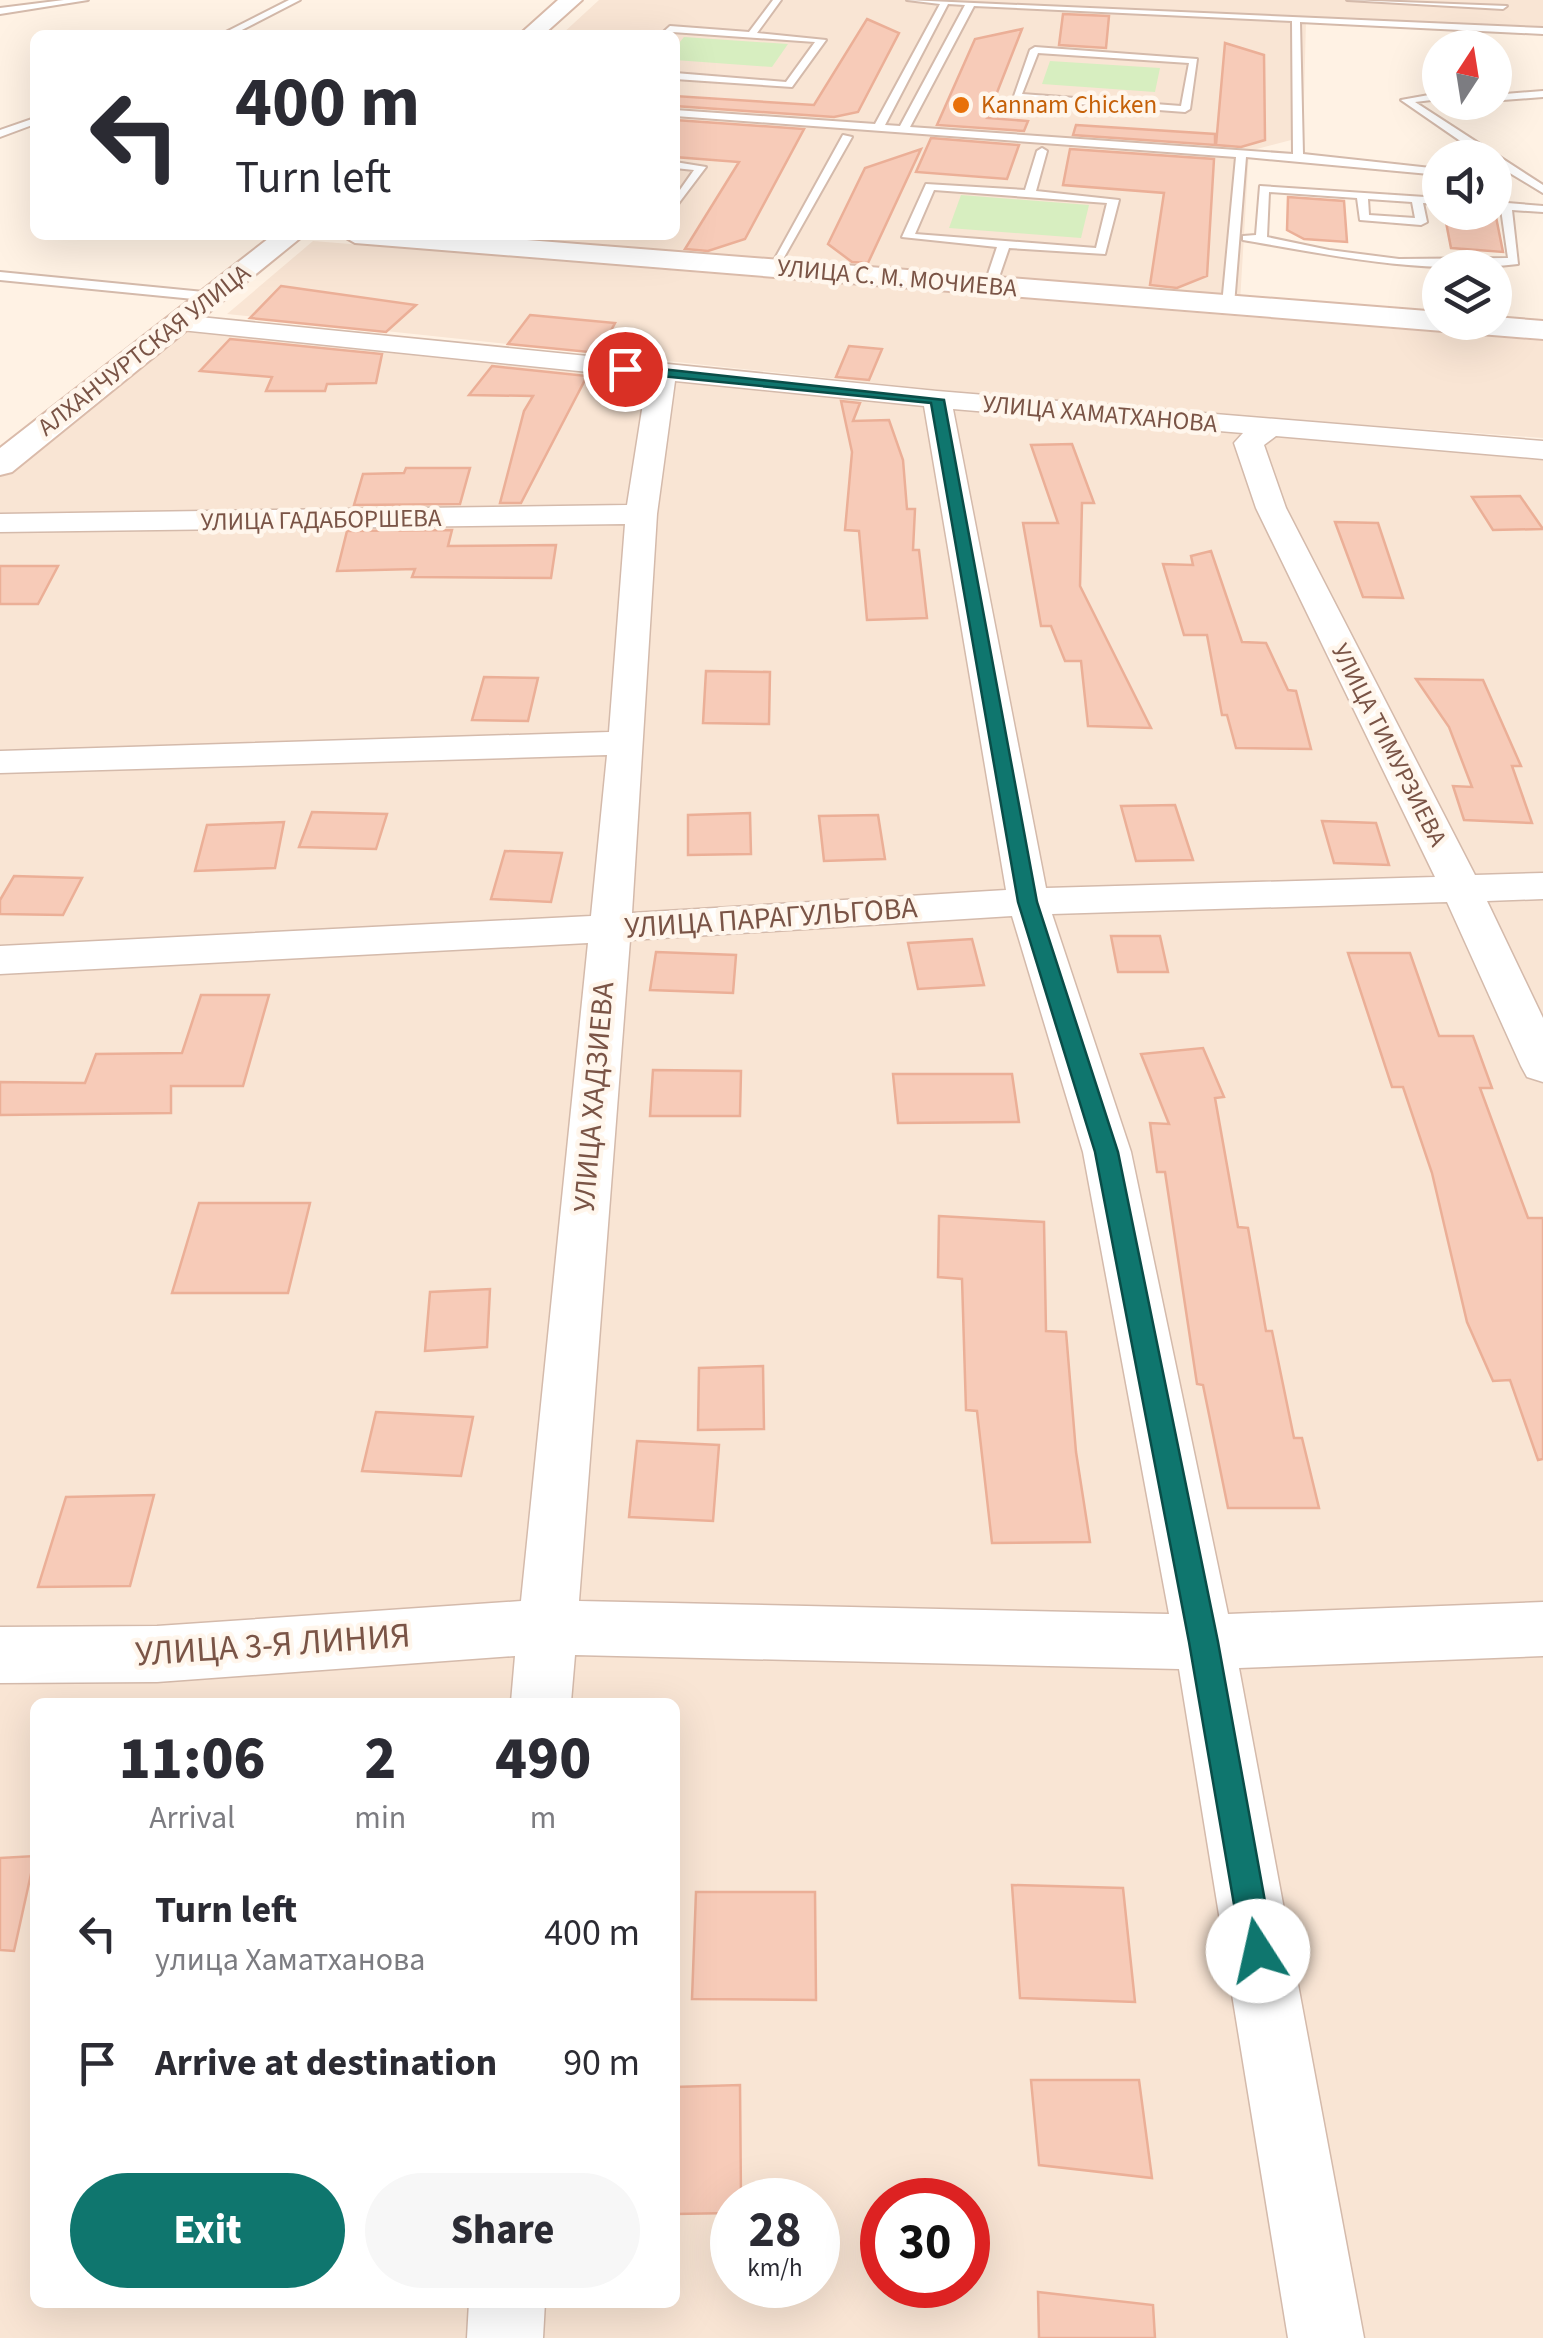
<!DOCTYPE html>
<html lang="en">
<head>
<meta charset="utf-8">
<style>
	:root { --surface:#fff; --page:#f7f7f7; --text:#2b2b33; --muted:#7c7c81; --accent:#0f766e }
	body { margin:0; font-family:"Source Sans 3",sans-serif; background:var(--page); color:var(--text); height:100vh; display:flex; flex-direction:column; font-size:38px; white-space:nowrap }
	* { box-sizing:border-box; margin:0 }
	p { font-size:32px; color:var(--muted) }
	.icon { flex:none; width:55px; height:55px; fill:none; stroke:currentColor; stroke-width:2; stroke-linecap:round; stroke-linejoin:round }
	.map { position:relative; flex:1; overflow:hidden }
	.drawer { position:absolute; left:30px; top:1698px; width:650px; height:610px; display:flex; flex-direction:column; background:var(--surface); border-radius:15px; box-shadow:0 10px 40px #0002 }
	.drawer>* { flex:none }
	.hud { position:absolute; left:30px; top:30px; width:650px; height:210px; border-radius:15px; box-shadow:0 10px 40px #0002; background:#fff; color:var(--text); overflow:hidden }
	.needle { width:65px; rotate:12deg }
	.tools { position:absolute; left:1422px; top:30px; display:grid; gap:20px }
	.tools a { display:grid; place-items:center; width:90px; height:90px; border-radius:50%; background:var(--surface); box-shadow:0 10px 40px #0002; font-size:50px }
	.speed { position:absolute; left:710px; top:2178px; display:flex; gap:20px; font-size:50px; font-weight:700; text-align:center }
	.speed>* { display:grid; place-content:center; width:130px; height:130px; border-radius:50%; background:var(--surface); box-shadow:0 10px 40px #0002; line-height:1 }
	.speed small { font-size:25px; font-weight:400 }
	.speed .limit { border:15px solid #d22; background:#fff; color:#111 }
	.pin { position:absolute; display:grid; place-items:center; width:85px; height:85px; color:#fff; margin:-42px; border:5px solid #fff; border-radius:50%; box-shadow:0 2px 10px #0007 }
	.me { position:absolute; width:110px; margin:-55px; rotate:350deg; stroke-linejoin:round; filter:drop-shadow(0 0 8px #0008) }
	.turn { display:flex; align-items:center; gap:35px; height:210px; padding:0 40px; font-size:45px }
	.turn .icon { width:130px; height:130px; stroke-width:2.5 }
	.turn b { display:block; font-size:70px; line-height:85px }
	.eta { display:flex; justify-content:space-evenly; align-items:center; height:170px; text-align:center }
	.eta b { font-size:60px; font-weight:800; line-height:70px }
	.button { display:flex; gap:20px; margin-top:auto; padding:20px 40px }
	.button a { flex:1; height:115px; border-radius:60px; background:var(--accent); color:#fff; font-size:40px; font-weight:800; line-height:115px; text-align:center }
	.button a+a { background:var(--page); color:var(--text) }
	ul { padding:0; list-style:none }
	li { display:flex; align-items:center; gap:30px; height:130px; padding:0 40px }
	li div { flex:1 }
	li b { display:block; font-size:38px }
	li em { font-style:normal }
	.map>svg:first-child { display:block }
</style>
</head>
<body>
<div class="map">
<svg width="1543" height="2338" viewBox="0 0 1543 2338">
	<rect width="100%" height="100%" fill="#fff2e4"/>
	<path fill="#f9e5d4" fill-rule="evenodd" d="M 599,0 L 1543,0 L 1543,33 L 1306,21 L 1303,137 L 1249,151 L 1240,302 L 432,235 L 675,235 L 675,35 L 561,35 Z
		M 313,241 L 1543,341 L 1543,438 L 1053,402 L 227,314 Z
		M 180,323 L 1543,450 L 1543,2338 L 0,2338 L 0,465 ZM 35,1702 L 675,1702 L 675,2302 L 35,2302 ZM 732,2200 L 818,2200 L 818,2285 L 732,2285 ZM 882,2200 L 968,2200 L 968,2285 L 882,2285 Z"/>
	<path fill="#d7eec0" d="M 684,37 L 788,44 L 772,67 L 675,60 L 675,48 Z
		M 1050,61 L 1160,68 L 1155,92 L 1042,84 Z
		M 961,195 L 1089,205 L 1081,238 L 949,228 Z"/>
	<path fill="#f7cbb8" stroke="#ebaf97" stroke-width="2.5" d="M 1063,14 L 1109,16 L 1106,48 L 1059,45 Z
		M 867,19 L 899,33 L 858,112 L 834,117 L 675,106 L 675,96 L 814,105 Z
		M 1022,29 L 987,118 L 1028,121 L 1024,131 L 937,125 L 975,39 Z
		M 1225,43 L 1264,55 L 1265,140 L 1241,147 L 1216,145 Z
		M 675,120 L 804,129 L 745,239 L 708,251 L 685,249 L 739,162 L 675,157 Z
		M 1076,125 L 1215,134 L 1215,145 L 1073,135 Z
		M 931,138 L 1019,145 L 1007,179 L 916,172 Z
		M 921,149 L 868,263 L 852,262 L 828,244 L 865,168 Z
		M 1070,149 L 1214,159 L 1207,276 L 1177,288 L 1150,285 L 1164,193 L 1063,185 Z
		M 1288,197 L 1344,201 L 1347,242 L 1304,239 L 1287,230 Z
		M 1444,212 L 1495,212 L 1503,252 L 1451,248 Z
		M 281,286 L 416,305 L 386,332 L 250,318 Z
		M 530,315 L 615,323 L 599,353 L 508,344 Z
		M 230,339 L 382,354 L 376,383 L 327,384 L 325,391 L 266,391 L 272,377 L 200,371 Z
		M 849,346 L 882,349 L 869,380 L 836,377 Z
		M 492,366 L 587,376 L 521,503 L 500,503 L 524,411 L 533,396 L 469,395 Z
		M 841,401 L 860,403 L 853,421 L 889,420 L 903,460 L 907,509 L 915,509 L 913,550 L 919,550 L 927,618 L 867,620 L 859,531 L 845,530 L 852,452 Z
		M 1072,444 L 1094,503 L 1082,503 L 1080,586 L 1151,728 L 1088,726 L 1081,661 L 1065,661 L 1051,626 L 1041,626 L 1023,523 L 1058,523 L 1031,445 Z
		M 406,468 L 470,468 L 460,504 L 354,505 L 363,474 L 404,473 Z
		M 1520,496 L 1543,529 L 1493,530 L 1472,497 Z
		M 1335,522 L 1378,523 L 1403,598 L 1363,597 Z
		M 452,530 L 448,546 L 556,545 L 551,578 L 412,577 L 415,569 L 337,571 L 347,531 Z
		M 1211,551 L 1242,642 L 1266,643 L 1288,690 L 1296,691 L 1311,749 L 1236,748 L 1227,715 L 1222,715 L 1207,635 L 1184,635 L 1163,564 L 1193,565 L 1191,556 Z
		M 0,566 L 58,566 L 38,604 L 0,604 Z
		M 706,671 L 770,672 L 769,724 L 703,723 Z
		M 484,677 L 538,678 L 528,721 L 472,720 Z
		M 1416,679 L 1483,680 L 1521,766 L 1512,766 L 1532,823 L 1464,820 L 1453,786 L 1472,787 L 1449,727 Z
		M 1175,805 L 1193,860 L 1136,861 L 1121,806 Z
		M 312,812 L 387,814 L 376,849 L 299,847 Z
		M 750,813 L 751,854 L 688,855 L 688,815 Z
		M 878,815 L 885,859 L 824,861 L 819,816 Z
		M 1322,821 L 1376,823 L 1389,865 L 1334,863 Z
		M 284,822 L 275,868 L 195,871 L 207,825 Z
		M 505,851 L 562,853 L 551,902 L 491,899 Z
		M 14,876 L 82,878 L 63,915 L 0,914 L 0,900 Z
		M 1111,936 L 1160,936 L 1168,972 L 1118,972 Z
		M 972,939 L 984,985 L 918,989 L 908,943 Z
		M 656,952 L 736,955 L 733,993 L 650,990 Z
		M 1348,953 L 1410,953 L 1439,1036 L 1473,1036 L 1492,1088 L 1480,1088 L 1528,1218 L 1543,1218 L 1543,1459 L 1538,1460 L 1510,1380 L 1493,1381 L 1467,1322 L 1432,1173 L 1403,1087 L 1392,1087 Z
		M 201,995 L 269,995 L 243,1086 L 171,1086 L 171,1113 L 0,1115 L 0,1082 L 85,1083 L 96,1054 L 182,1053 Z
		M 1203,1048 L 1224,1097 L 1215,1098 L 1238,1227 L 1248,1228 L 1266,1331 L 1272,1331 L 1294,1438 L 1302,1438 L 1319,1508 L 1228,1508 L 1203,1385 L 1197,1384 L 1165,1172 L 1157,1172 L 1150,1123 L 1169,1124 L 1141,1054 Z
		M 653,1070 L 741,1071 L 740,1116 L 650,1116 Z
		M 893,1074 L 1012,1074 L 1019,1122 L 898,1123 Z
		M 199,1203 L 310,1203 L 288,1293 L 172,1293 Z
		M 939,1216 L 1044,1222 L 1046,1331 L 1066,1332 L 1076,1452 L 1090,1542 L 992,1543 L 977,1411 L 966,1410 L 962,1279 L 938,1277 Z
		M 490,1289 L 487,1347 L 425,1351 L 430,1292 Z
		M 763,1366 L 764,1429 L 698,1430 L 699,1368 Z
		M 376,1412 L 473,1417 L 461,1476 L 362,1471 Z
		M 637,1441 L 719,1445 L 713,1521 L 629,1517 Z
		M 154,1495 L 130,1586 L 38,1587 L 66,1497 Z
		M 35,1856 L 14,1951 L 0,1950 L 0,1858 Z
		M 1012,1885 L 1123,1888 L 1135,2002 L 1020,1998 Z
		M 696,1892 L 815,1892 L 816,2000 L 692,1999 Z
		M 1031,2080 L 1139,2080 L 1152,2178 L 1039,2165 Z
		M 740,2085 L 741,2200 L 732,2200 L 732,2213 L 675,2214 L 675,2087 Z
		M 1038,2292 L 1153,2305 L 1155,2338 L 1039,2338 Z"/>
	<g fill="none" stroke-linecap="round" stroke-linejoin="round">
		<defs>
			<path id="lane" d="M 64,0 L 88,0 L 0,14 L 0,8 Z
				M 289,0 L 300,0 L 232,35 L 220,35 Z
				M 773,0 L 781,0 L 757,33 L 826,40 L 792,87 L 675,79 L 675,73 L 786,82 L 815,42 L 672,32 L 660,35 L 670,26 L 749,32 Z
				M 907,0 L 1543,28 L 1543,34 L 1300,22 L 1303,154 L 1440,169 L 1440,175 L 1246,157 L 1234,305 L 1228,309 L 1222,305 L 1236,157 L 675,116 L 675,110 L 875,124 L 940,4 ZM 948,4 L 965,5 L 900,126 L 885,125 ZM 974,6 L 1292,21 L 1293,154 L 910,127 Z
				M 1347,0 L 1507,6 L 1503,9 Z
				M 1035,47 L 1197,59 L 1190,109 L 1185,112 L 1013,99 L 1030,50 ZM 1038,53 L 1189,63 L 1181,106 L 1022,94 Z
				M 1495,90 L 1505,94 L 1543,91 L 1543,97 L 1503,100 L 1495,97 Z
				M 1440,93 L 1440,99 L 1415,102 L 1543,185 L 1543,193 L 1495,164 L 1495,158 L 1485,158 L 1401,100 Z
				M 35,118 L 35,124 L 0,137 L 0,130 Z
				M 843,135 L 852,137 L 778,268 L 768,271 Z
				M 1042,148 L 1047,151 L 1036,191 L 1119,200 L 1105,254 L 1009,248 L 996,286 L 990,290 L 984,286 L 997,247 L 902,237 L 926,184 L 1025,190 L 1037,151 ZM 934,190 L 1107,203 L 1096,248 L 915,234 Z
				M 675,162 L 706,167 L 675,208 L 675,197 L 694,170 L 675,168 Z
				M 1260,186 L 1440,198 L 1440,204 L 1423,203 L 1427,222 L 1421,225 L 1360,220 L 1357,198 L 1269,192 L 1267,237 L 1329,250 L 1399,259 L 1508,258 L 1501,209 L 1495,208 L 1495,202 L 1543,206 L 1543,212 L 1512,210 L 1518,264 C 1424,275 1335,256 1243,240 L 1243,236 L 1256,235 ZM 1368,199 L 1412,202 L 1415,218 L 1369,215 Z
				M 0,272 L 214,293 L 220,297 L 214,301 L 0,280 Z"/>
			<path id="street" d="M 180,315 L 937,391 L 1543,441 L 1543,459 L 1276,436 L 1264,445 L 1286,508 L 1475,875 L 1543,873 L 1543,899 L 1487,901 L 1543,1018 L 1543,1082 L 1527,1077 L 1521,1066 L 1447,902 L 1052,914 L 1131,1152 L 1228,1614 L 1543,1602 L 1543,1656 L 1239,1668 L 1364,2338 L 1288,2338 L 1179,1669 L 575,1655 L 571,1702 L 511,1702 L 515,1656 L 157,1682 L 0,1683 L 0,1627 L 157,1626 L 521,1601 L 588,943 L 0,974 L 0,946 L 591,916 L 607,755 L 0,773 L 0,751 L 609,732 L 625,524 L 0,532 L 0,514 L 627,505 L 647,378 L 171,329 L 167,323 L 171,317 ZM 675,381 L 924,406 L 1006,890 L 632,913 L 657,514 ZM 953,409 L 1243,433 L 1234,443 L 1256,508 L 1435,877 L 1046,888 ZM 1012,916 L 1083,1152 L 1169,1614 L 579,1601 L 630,940 Z
				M 469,2302 L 545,2302 L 543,2338 L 467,2338 Z"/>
			<path id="secondary" d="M 558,0 L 582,0 L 543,35 L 519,35 Z
				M 273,235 L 304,235 L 12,472 L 0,475 L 0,448 Z
				M 341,235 L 462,235 L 1440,312 L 1440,322 L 1495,322 L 1495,317 L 1543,321 L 1543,339 L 355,243 Z"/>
		</defs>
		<use href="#lane" stroke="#d4baab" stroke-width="4"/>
		<use href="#street" stroke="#d4baab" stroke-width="3"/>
		<use href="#secondary" stroke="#dabbaa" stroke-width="4"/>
		<use href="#lane" fill="#fff" fill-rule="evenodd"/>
		<use href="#street" fill="#fff" fill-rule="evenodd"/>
		<use href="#secondary" fill="#fff" fill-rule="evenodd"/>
	</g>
	<path fill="#0f766e" stroke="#0a4d48" stroke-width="2.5" d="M 625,365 L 944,400 L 1037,902 L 1118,1152 L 1218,1642 L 1274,1951 L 1269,1963 L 1258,1967 L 1247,1963 L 1242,1951 L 1189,1642 L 1095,1152 L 1018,902 L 931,403 L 620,372 Z"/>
	<circle fill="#e8710a" stroke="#fff6ec" stroke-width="4" cx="961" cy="105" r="10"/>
	<g text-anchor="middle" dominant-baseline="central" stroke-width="9" stroke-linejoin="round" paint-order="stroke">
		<g font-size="25" fill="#c56008" stroke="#fff6ec" text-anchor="start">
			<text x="981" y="105">Kannam Chicken</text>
		</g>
		<g font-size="25" fill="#7a5446" stroke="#fff6ec">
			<text transform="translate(897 278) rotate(5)">УЛИЦА С. М. МОЧИЕВА</text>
			<text transform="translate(144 350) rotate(-38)">АЛХАНЧУРТСКАЯ УЛИЦА</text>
			<text transform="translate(1100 414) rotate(5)">УЛИЦА ХАМАТХАНОВА</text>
			<text transform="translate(321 520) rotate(-1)">УЛИЦА ГАДАБОРШЕВА</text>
			<text transform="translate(1389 745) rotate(63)">УЛИЦА ТИМУРЗИЕВА</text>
		</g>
		<g font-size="30" fill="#7a5446" stroke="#fff6ec">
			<text transform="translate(771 918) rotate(-4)">УЛИЦА ПАРАГУЛЬГОВА</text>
			<text transform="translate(594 1097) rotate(-85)">УЛИЦА ХАДЗИЕВА</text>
		</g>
		<g font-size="35" fill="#7a5446" stroke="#fff6ec">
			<text transform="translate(273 1645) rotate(-4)">УЛИЦА 3-Я ЛИНИЯ</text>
		</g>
	</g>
</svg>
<div class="tools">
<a><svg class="needle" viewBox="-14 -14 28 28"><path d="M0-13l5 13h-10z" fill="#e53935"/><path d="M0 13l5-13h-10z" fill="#7c7c81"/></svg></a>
<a><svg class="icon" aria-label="sound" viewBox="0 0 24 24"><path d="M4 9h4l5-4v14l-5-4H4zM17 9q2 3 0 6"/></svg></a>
<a><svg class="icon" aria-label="layers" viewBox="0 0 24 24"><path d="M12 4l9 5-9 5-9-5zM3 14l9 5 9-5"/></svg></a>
</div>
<div class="speed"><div>28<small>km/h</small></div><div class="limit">30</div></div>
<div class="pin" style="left:625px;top:369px;background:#d93025"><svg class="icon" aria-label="arrive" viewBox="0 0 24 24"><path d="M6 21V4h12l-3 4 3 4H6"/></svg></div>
<svg class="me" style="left:1258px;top:1951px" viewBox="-20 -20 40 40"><circle r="19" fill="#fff"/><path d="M0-13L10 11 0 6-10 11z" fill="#0f766e"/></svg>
<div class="hud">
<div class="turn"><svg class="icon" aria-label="left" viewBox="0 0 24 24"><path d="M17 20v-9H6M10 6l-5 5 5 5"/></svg><div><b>400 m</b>Turn left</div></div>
</div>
<section class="drawer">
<div class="eta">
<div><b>11:06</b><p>Arrival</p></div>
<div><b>2</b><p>min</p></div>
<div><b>490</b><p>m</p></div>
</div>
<ul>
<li><svg class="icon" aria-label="left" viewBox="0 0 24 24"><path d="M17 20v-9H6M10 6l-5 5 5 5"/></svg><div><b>Turn left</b><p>улица Хаматханова</p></div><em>400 m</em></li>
<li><svg class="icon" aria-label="arrive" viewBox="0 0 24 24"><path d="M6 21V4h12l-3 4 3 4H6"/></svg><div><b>Arrive at destination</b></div><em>90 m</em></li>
</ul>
<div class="button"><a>Exit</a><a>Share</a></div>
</section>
</div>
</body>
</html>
